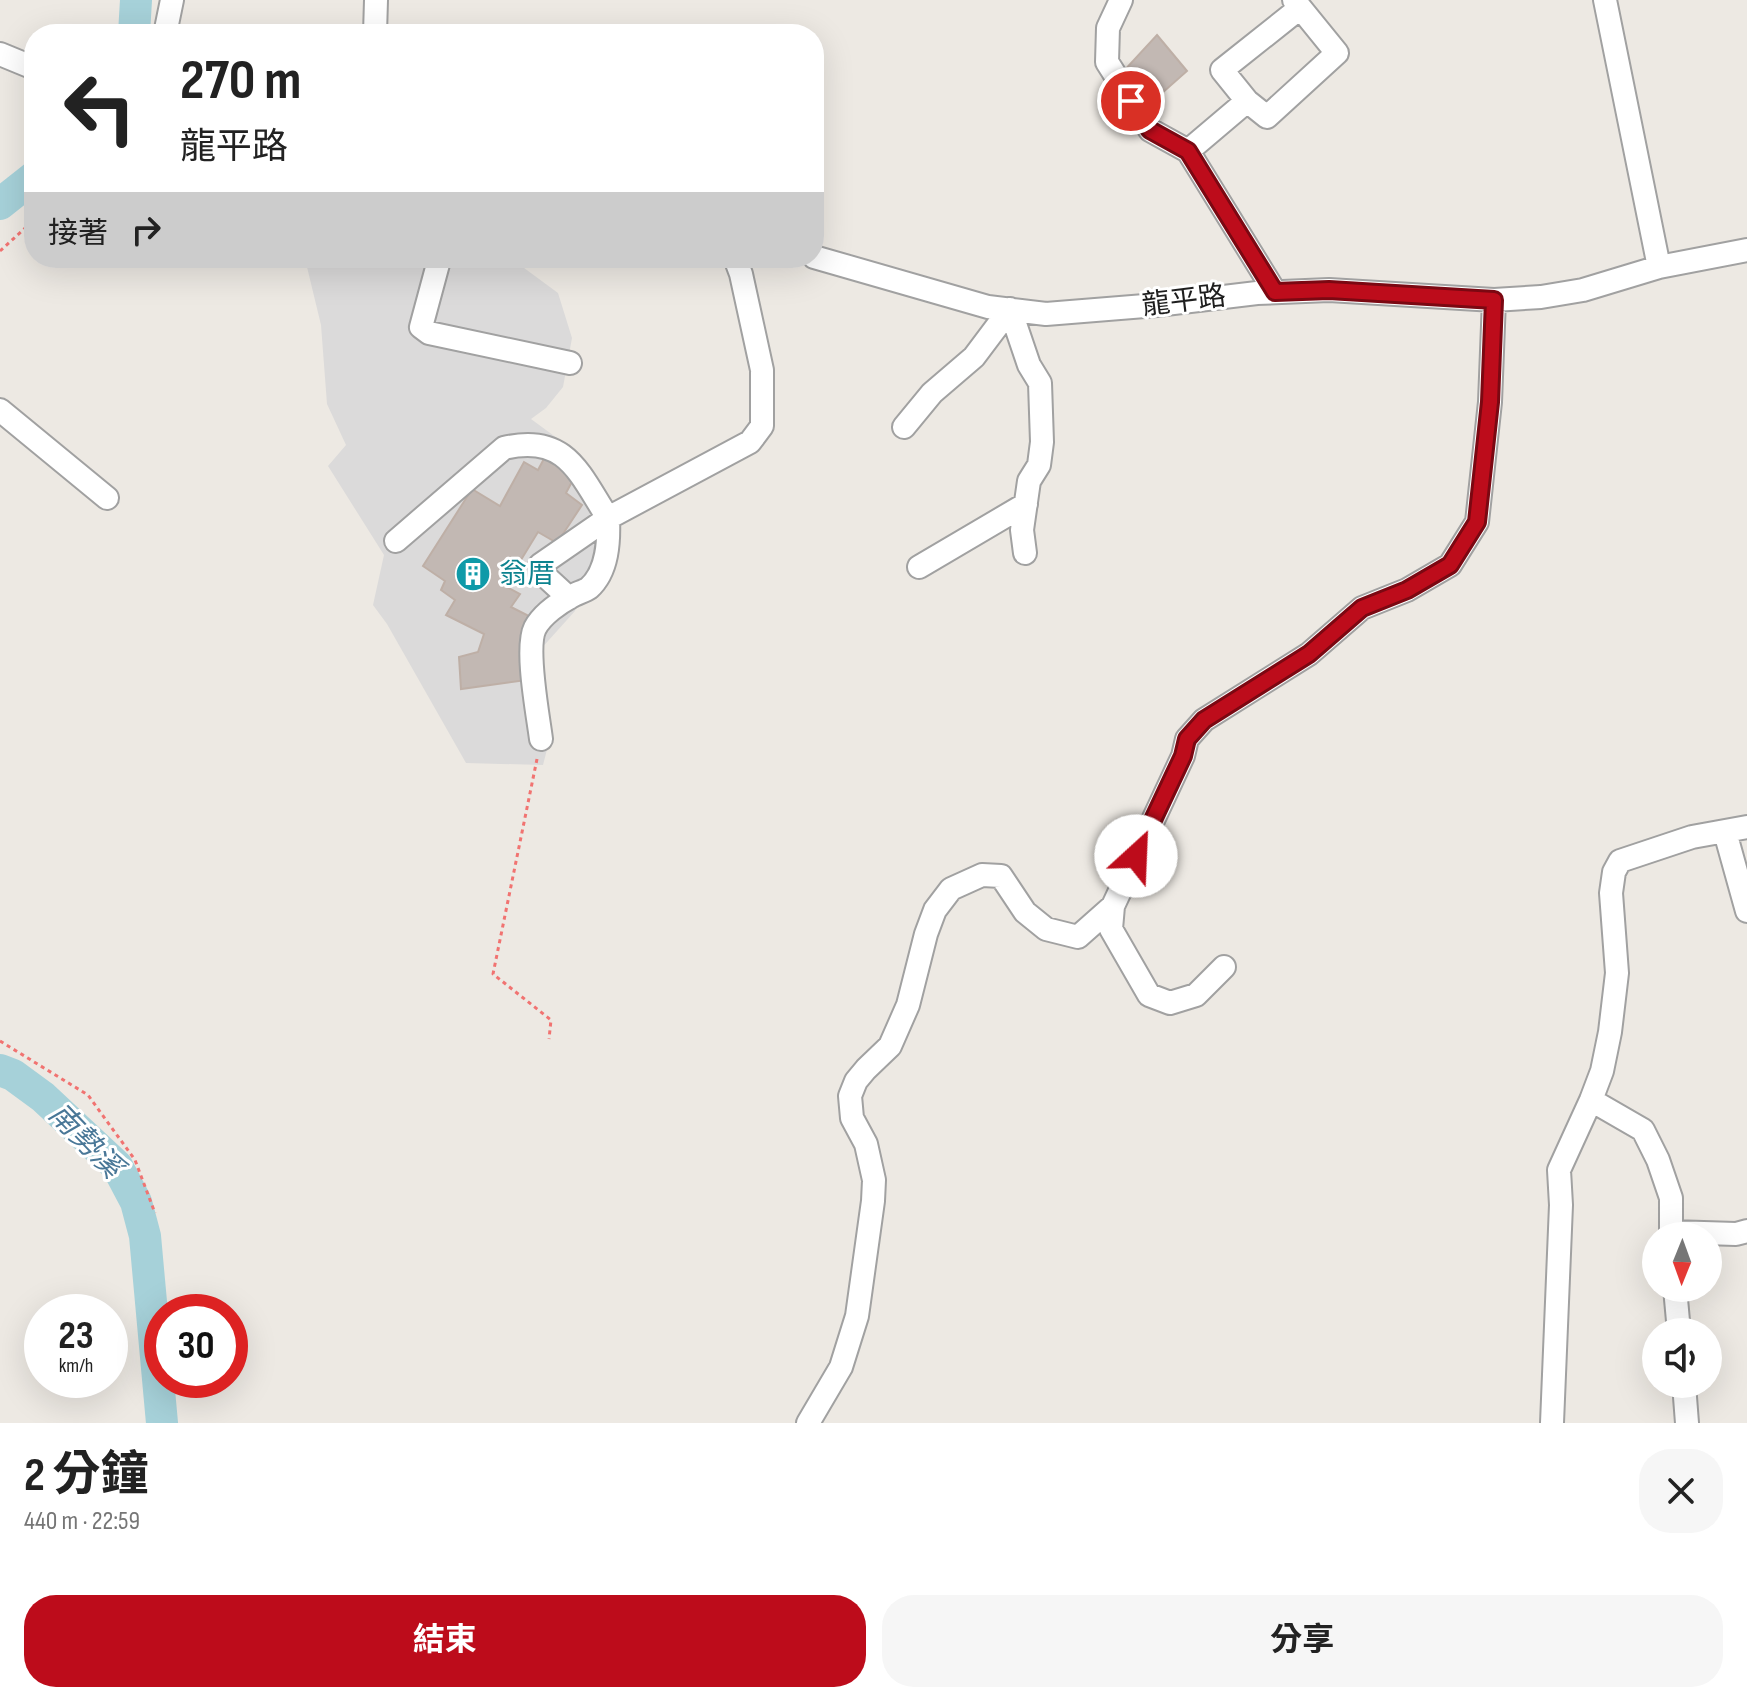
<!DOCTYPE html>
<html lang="zh-TW">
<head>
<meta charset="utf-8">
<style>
	:root { --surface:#fff; --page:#f6f6f6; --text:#222; --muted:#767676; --accent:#bd0c1b }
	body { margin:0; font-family:"Sofia Sans Condensed","Noto Sans TC",sans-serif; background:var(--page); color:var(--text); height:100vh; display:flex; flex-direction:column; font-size:30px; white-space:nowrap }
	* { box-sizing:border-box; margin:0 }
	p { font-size:26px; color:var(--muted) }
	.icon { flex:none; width:44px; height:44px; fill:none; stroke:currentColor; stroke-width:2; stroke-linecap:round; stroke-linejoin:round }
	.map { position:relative; height:1423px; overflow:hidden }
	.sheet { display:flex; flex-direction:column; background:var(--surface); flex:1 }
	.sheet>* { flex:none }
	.banner { position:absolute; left:24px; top:24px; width:800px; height:244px; border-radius:32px; box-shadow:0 8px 32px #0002; background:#fff; color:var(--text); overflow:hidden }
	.needle { width:52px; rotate:181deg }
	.fabs { position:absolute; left:1642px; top:1222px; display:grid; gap:16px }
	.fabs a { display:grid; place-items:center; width:80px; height:80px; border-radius:50%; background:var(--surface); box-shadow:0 8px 32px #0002; font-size:40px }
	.speed { position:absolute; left:24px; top:1294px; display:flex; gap:16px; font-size:40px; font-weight:700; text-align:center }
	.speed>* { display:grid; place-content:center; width:104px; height:104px; border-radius:50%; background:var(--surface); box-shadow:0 8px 32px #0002; line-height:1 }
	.speed small { font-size:20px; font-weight:400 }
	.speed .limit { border:12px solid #d22; background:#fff; color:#111 }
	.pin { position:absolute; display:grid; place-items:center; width:68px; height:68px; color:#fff; margin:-34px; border:4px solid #fff; border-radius:50%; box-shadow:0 2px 8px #0007 }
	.me { position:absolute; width:88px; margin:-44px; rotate:25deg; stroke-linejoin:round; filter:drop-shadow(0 0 6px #0008) }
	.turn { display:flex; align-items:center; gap:28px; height:168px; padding:0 24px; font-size:36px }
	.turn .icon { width:104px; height:104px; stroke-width:2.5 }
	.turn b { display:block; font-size:56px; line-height:68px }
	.then { display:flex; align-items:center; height:76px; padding:0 24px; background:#0003; gap:16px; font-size:30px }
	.round { display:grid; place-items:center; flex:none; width:84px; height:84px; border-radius:32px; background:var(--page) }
	.overview { display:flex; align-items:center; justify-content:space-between; height:136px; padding:0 24px }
	h1 { font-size:48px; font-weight:700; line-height:60px }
	.action { display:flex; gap:16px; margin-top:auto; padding:16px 24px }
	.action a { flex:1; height:92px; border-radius:32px; background:var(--accent); color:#fff; font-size:32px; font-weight:700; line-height:92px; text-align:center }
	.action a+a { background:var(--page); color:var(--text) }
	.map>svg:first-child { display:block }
</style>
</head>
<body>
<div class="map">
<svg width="1747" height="1423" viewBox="0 0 1747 1423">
	<rect width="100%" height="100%" fill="#ede9e3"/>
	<path fill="#dbdada" d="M 300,258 L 506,258 L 520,265 L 558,293 L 572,338 L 563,387 L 546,408 L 531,419 L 576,452 L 598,479 L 613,507 L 608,540 L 578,599 L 575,611 L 539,651 L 551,734 L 543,765 L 466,763 L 387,624 L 373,605 L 384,555 L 328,466 L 346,445 L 327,404 L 321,325 L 307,267 Z"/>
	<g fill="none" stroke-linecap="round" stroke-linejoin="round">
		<path stroke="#a6d1d9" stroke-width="32" d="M 134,34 L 136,0
			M 0,204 L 34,177
			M 0,1070 L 13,1075 L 43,1097 L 117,1166 L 136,1202 L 145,1236 L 162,1423"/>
	</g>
	<path fill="#c2b8b3" stroke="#beafa6" stroke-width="2" d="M 1157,35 L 1187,71 L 1144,109 L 1120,75 Z
		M 546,455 L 575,476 L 566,493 L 582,505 L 557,543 L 538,532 L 505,586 L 520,594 L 511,607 L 529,616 L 525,648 L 527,680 L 461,689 L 459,657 L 478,652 L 484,634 L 446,615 L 455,600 L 441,590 L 445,581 L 423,566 L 472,489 L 500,506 L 524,462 L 538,470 Z"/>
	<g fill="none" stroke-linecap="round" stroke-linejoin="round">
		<defs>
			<path id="minor" d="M 1121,0 L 1108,28 L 1107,62 L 1150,130 L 1188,151 L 1275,292
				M 1605,0 L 1659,267
				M 165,34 L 172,0
				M 375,34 L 376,0
				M 0,54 L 34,68
				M 1247,101 L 1222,70 L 1300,8
				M 1188,151 L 1247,101 L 1267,117 L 1337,53 L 1294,0
				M 814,257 L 988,307 L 1046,314 L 1157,305 L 1257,293 L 1329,290 L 1494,300 L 1541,297 L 1583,290 L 1659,267 L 1747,250
				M 434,258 L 438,264 L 421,327 L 429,333 L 570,363
				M 1010,309 L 1029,365 L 1040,383 L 1042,442 L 1039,465 L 1029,481 L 1022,530 L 1025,553
				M 0,410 L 107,498
				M 904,427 L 932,393 L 974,357 L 1010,309
				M 396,541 L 504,448 C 566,433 579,473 608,518 L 540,565 L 544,575 L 569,598
				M 919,567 L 1026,504
				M 541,739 C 538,715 525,648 535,628 C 542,615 559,603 572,596 C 577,593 585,591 589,588 C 608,571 609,541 608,518 L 750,442 L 762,426 L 762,370 L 741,274 L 735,258
				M 1725,832 L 1747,911
				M 1224,967 L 1196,995 L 1170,1003 L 1149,995 L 1111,929 L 1113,906 L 1183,756 L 1187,739 L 1204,720 L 1309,654 L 1362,608 L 1407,590 L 1450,565 L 1477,522 L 1490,402 L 1494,300
				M 1591,1100 L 1643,1130 L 1658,1160 L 1671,1198 L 1671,1236
				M 1671,1232 L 1736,1234 L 1747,1231
				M 1675,1288 L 1679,1332
				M 1684,1384 L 1687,1423
				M 808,1423 L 841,1367 L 857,1316 L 873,1201 L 874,1180 L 866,1144 L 852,1118 L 850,1096 L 856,1081 L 866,1069 L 890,1046 L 908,1005 L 926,934 L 935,910 L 951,889 L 982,875 L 1001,876 L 1025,912 L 1046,929 L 1078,937 L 1113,906
				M 1552,1423 L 1561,1205 L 1559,1170 L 1591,1100 L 1602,1071 L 1610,1032 L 1617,973 L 1611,893 L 1614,872 L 1620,861 L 1692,837 L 1747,827"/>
		</defs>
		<use href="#minor" stroke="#a1a1a1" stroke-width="26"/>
		<path stroke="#f17371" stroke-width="3" stroke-dasharray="4 4" stroke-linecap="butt" d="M 0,251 L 34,220
			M 537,759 L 493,974 L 551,1020 L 549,1039
			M 0,1041 L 88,1095 L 135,1160 L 155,1213"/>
		<use href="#minor" stroke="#fff" stroke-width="22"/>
	</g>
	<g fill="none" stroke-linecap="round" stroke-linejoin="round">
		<defs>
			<path id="route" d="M 1131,101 L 1150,130 L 1188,151 L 1275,292 L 1329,290 L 1494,300 L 1490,402 L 1477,522 L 1450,565 L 1407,590 L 1362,608 L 1309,654 L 1204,720 L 1187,739 L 1183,756 L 1136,856"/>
		</defs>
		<use href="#route" stroke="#7b0812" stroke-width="20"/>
		<use href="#route" stroke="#bd0c1b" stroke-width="14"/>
	</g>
	<defs>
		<symbol id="building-disc" viewBox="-11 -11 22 22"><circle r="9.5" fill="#0f9aa8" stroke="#fff"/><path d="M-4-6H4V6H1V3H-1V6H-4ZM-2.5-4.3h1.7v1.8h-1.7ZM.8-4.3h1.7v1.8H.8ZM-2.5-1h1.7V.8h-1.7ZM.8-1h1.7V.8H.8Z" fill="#fff"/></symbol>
	</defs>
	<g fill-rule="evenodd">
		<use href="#building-disc" x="453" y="554" width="40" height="40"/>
	</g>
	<g text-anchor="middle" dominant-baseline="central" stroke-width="6" stroke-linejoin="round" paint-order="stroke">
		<g font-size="28" fill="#1d1d1d" stroke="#fff">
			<text transform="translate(1184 301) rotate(-7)">龍平路</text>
		</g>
		<g font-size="28" fill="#0d838f" stroke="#fff" text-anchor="start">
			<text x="499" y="574">翁厝</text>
		</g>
		<g font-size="30" font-style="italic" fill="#497797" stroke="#fff">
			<text transform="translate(85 1141) rotate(46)">南勢溪</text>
		</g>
	</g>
</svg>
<div class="fabs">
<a><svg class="needle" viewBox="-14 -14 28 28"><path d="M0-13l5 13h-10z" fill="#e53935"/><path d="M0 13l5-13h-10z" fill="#767676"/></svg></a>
<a><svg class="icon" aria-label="sound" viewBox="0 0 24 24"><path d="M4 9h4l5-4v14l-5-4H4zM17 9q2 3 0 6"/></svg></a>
</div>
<div class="speed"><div>23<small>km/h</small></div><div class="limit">30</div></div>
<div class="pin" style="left:1131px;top:101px;background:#d93025"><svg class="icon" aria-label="arrive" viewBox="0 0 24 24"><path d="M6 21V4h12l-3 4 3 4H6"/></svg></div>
<svg class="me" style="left:1136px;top:856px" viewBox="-20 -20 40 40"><circle r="19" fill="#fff"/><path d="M0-13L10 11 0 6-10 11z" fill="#bd0c1b"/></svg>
<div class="banner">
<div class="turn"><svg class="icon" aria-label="left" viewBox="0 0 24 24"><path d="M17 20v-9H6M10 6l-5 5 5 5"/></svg><div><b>270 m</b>龍平路</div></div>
<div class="then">接著<svg class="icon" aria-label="right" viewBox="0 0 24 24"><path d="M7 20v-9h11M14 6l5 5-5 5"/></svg></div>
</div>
</div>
<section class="sheet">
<div class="overview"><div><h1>2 分鐘</h1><p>440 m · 22:59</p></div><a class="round"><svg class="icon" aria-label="close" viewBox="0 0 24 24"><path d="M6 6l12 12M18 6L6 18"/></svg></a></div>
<div class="action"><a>結束</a><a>分享</a></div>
</section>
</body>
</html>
